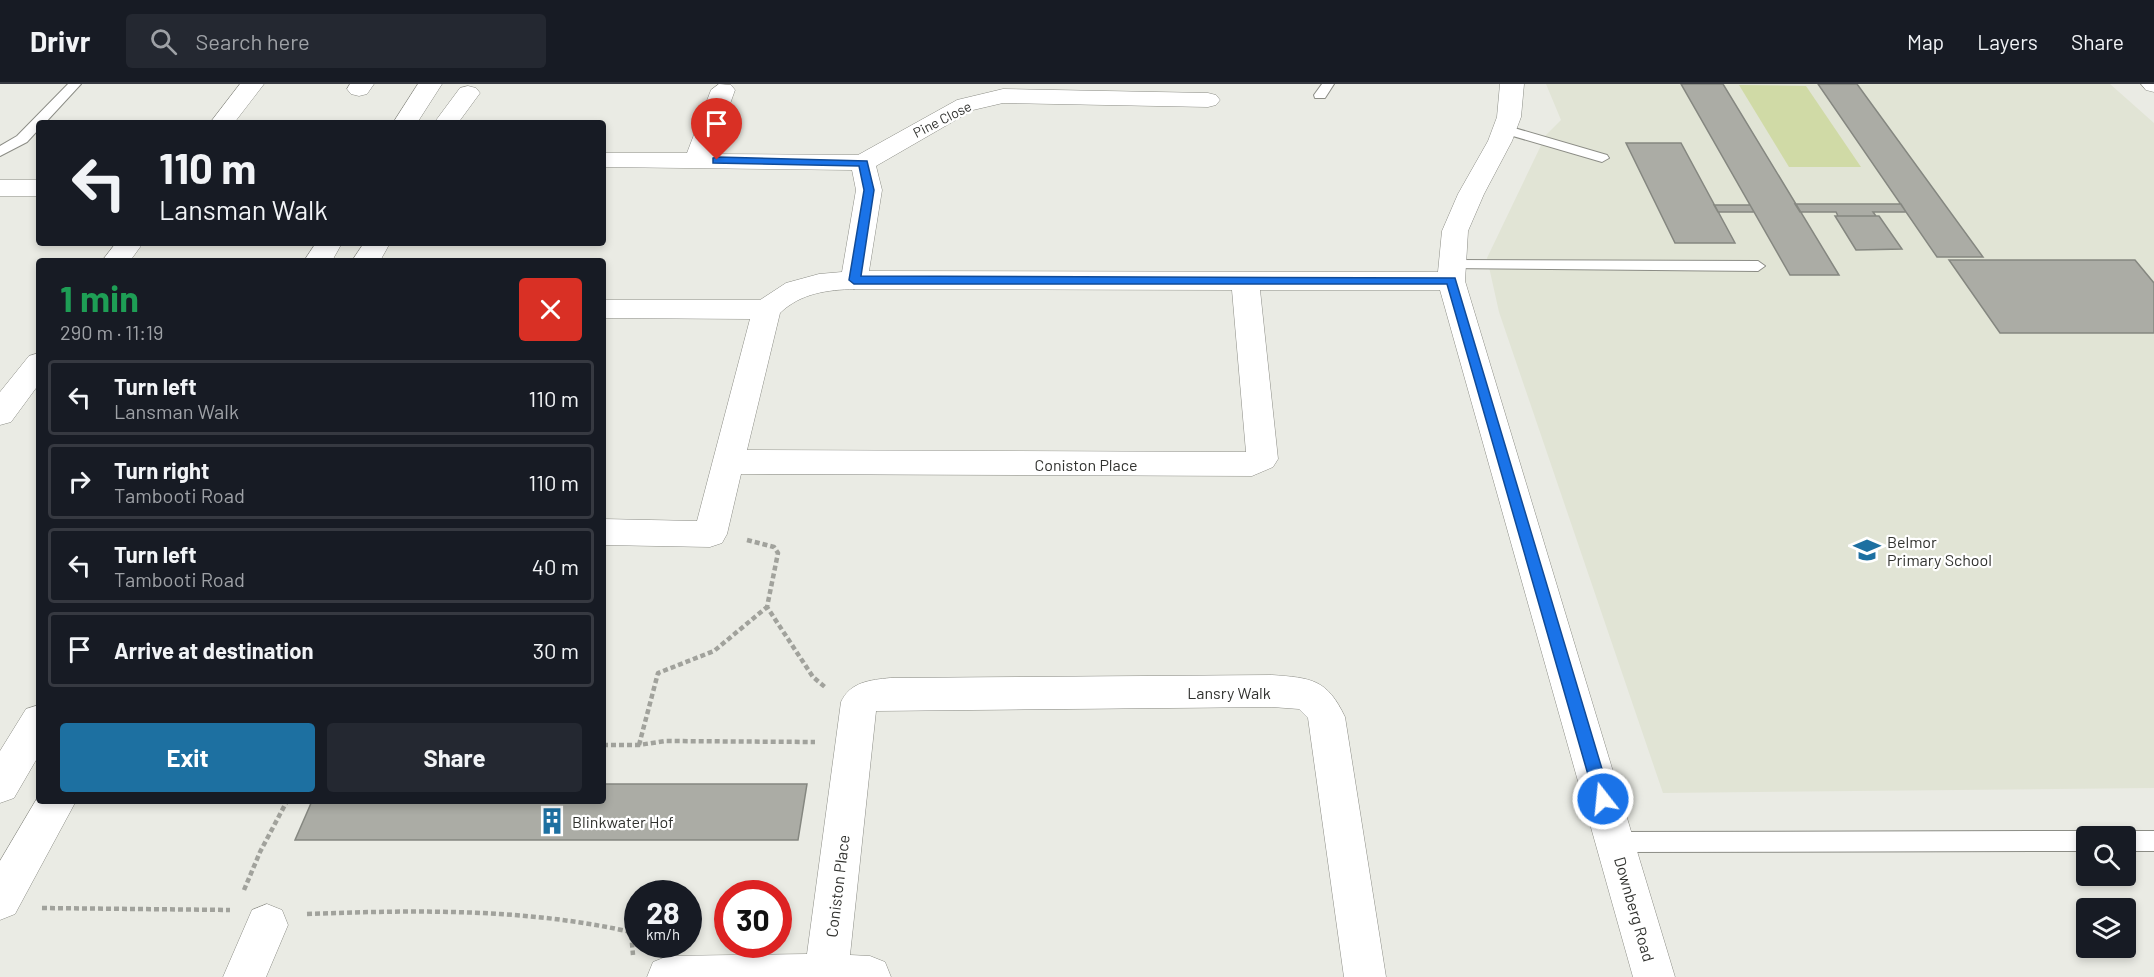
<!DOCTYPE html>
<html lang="en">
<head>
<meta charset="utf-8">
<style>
	:root { --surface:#171b24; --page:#242831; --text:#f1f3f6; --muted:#9ea1a6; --line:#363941; --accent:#1d70a1 }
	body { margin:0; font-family:Barlow,sans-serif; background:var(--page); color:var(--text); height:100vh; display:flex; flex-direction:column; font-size:22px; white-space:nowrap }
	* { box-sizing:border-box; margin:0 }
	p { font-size:20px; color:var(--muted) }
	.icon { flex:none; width:33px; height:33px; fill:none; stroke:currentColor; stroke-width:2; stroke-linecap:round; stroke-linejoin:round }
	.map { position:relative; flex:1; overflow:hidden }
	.side { position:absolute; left:36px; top:174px; width:570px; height:546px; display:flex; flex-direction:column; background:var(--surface); border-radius:6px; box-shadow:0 3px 9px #0003 }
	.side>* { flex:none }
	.guide { position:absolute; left:36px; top:36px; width:570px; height:126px; border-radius:6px; box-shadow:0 3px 9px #0003; background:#171b24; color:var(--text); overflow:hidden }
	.fabs { position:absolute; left:2076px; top:742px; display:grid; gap:12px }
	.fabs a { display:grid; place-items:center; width:60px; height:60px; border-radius:6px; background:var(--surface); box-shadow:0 3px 9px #0003; font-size:30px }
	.speed { position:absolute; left:624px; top:796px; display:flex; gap:12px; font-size:30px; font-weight:700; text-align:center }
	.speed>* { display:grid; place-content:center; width:78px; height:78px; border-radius:50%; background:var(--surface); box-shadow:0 3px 9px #0003; line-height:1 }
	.speed small { font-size:15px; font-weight:400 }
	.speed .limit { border:9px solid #d22; background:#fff; color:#111 }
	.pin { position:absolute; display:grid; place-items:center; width:51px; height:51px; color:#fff; margin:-62px -26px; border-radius:50% 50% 50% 0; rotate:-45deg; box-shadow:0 0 6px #0007 }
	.pin .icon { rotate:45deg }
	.me { position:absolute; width:66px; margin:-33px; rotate:344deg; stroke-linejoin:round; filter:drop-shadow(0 0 4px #0008) }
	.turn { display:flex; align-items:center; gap:21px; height:126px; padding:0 24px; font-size:27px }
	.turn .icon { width:78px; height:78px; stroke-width:2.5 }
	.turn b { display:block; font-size:42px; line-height:51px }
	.round { display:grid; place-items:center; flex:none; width:63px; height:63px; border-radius:6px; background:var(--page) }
	.summary { display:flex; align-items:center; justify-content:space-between; height:102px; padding:0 24px }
	h1 { font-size:36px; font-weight:700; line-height:45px; color:#1e9e55 }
	.action { display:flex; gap:12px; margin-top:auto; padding:12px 24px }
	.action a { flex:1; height:69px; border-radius:6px; background:var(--accent); color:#fff; font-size:24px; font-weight:700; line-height:69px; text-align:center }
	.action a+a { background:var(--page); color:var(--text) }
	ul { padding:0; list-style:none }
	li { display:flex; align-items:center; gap:18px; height:75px; margin:0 12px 9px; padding:0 12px; border:3px solid var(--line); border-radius:6px }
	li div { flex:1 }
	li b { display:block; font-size:22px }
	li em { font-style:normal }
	header { display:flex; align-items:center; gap:36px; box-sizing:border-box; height:84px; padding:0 30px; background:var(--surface); border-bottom:2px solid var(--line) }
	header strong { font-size:28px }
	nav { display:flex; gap:33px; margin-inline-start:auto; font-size:21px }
	.search { width:420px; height:54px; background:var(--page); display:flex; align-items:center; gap:15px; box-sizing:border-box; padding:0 21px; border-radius:6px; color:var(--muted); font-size:22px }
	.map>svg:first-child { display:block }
</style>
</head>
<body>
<header>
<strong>Drivr</strong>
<div class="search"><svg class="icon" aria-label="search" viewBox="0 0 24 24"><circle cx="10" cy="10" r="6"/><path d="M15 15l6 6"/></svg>Search here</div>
<nav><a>Map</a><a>Layers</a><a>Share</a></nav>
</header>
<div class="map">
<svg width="2154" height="893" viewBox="0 0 2154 893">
	<rect width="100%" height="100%" fill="#eaebe4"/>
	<path fill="#e1e4d5" d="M 1546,0 L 2110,0 L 2154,39 L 2154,704 L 1663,709 L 1499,228 L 1487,174 L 1546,51 L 1561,36 Z"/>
	<path fill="#d0daa6" d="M 1739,1 L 1806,2 L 1861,83 L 1789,83 Z"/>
	<path fill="#abaca5" stroke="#858780" stroke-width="1.5" d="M 1681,0 L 1723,0 L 1839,191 L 1790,191 Z
		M 1818,0 L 1857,0 L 1983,173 L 1937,173 Z
		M 1626,59 L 1681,59 L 1735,159 L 1675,159 Z
		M 1795,120 L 1901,120 L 1906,128 L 1873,128 L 1876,132 L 1838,132 L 1836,128 L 1800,128 Z
		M 1714,121 L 1750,121 L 1754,128 L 1718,128 Z
		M 1835,132 L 1879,132 L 1902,165 L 1856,166 Z
		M 1949,176 L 2135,176 L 2154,199 L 2154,249 L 2000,249 Z
		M 603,700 L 807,700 L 798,756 L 295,756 L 312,717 L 603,717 Z"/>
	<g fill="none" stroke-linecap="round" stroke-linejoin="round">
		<defs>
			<path id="lane" d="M 68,0 L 81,0 L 45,39 L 39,39 L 39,45 L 27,58 L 0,72 L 0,62 L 17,52 Z
				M 1322,0 L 1334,0 L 1325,14 L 1315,14 L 1314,11 Z
				M 1504,41 L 1607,71 L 1609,74 L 1602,78 L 1499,48 L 1497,45 Z
				M 1452,176 L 1758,177 L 1765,182 L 1758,187 L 1447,184 L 1445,181 L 1447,178 Z
				M 2086,747 L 2094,750 L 2095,753 L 2086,753 L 2086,767 L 1615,768 L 1607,765 L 1604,758 L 1607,751 L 1615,748 Z
				M 2126,747 L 2154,747 L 2154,767 L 2126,767 L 2126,753 L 2117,753 L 2118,750 Z"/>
			<path id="street" d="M 240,0 L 264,0 L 234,39 L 210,39 Z
				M 350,0 L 374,0 L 367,10 L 359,12 L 351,10 L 347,5 Z
				M 418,0 L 442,0 L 417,39 L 393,39 Z
				M 719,0 L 731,1 L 735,6 L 712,70 L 858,71 L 957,16 L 1003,5 L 1208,9 L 1216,11 L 1220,16 L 1216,21 L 1208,23 L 1003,19 L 973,26 L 876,82 L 882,106 L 869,187 L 1438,188 L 1442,147 L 1458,110 L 1488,57 L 1497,33 L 1500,0 L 1524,0 L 1521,33 L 1512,57 L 1484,110 L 1468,147 L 1465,197 L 1675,893 L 1633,893 L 1440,206 L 1260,206 L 1278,375 L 1273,383 L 1252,392 L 741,390 L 727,450 L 722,459 L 710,463 L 603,461 L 603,435 L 697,437 L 750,235 L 603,234 L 603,216 L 760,216 L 786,199 L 819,190 L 842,188 L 856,106 L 852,86 L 603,83 L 603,69 L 687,69 L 711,6 ZM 854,205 L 1232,206 L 1246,368 L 747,366 L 780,229 C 801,209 827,206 854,205 Z
				M 468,2 L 476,4 L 480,9 L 458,39 L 434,39 L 460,4 Z
				M 0,96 L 39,96 L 39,112 L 0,112 Z
				M 116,159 L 143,159 L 130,177 L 102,177 Z
				M 316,159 L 342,159 L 332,177 L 308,177 L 306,174 Z
				M 364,159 L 390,159 L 380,177 L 352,177 Z
				M 39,269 L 39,300 L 11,338 L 0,341 L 0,308 L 29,272 Z
				M 1272,591 C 1312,594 1327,595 1345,633 L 1386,893 L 1344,893 L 1308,634 L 1299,625 L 1272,623 L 876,627 L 850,871 L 870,872 L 885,878 L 891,893 L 647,893 L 653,878 L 668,872 L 807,870 L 841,618 C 850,598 870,596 890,594 Z
				M 39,621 L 39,671 L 14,714 L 0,719 L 0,667 L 26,625 Z
				M 39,711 L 39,717 L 76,717 L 15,830 L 0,836 L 0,777 Z
				M 267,820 L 282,826 L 288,841 L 266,893 L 223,893 L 252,826 Z"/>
			<path id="secondary" d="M 2141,0 L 2154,0 L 2154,8 L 2146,6 Z"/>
		</defs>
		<use href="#lane" stroke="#8c8d86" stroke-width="2"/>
		<use href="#street" stroke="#8c8d86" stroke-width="1"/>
		<use href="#secondary" stroke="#8c8d86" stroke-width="1"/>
		<path stroke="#a1a29c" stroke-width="4.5" stroke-dasharray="5 3" stroke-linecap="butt" d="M 747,456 L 774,463 L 778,469 L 767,523 L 813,593 L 825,603
			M 603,661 L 639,661 L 665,657 L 815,658
			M 639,661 L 658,589 L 714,567 L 767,523
			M 244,806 L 260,768 L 287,717
			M 42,824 L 230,826
			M 307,830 C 416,826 524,824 631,848 L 633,871"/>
		<use href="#lane" fill="#fff" fill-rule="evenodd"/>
		<use href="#street" fill="#fff" fill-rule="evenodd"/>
		<use href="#secondary" fill="#fff" fill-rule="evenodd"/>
	</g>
	<path fill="#1a73e8" stroke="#114b97" stroke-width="1.5" d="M 717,73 L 867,77 L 874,106 L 861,192 L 1455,194 L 1611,715 L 1609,720 L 1603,722 L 1597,720 L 1595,715 L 1447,200 L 854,200 L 849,196 L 864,106 L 859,82 L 713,79 L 713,74 Z"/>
	<defs>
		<symbol id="school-bare" viewBox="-9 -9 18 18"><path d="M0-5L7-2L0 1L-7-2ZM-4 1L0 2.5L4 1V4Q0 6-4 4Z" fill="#1d70a1" stroke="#fff" stroke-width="2.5" paint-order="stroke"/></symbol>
		<symbol id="building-bare" viewBox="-9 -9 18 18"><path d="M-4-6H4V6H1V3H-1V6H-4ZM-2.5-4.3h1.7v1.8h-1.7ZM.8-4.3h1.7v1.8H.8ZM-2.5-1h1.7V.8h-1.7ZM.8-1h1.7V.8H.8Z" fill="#1d70a1" stroke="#fff" stroke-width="2.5" paint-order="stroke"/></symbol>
	</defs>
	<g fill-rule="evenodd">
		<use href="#school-bare" x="1848" y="447" width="38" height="38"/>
		<use href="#building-bare" x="533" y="718" width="38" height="38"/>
	</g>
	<g text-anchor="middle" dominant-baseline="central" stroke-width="4.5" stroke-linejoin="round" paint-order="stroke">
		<g font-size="14" fill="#31322f" stroke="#fff">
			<text transform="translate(942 35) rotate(-27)">Pine Close</text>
		</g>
		<g font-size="16" fill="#31322f" stroke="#fff">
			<text x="1086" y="380">Coniston Place</text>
			<text x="1229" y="608">Lansry Walk</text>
			<text transform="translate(837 802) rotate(-83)">Coniston Place</text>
			<text transform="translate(1635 825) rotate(74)">Downberg Road</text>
		</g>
		<g font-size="16" fill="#31322f" stroke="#fff" text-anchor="start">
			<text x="1887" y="457">Belmor<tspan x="1887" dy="18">Primary School</tspan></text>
			<text x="572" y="737">Blinkwater Hof</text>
		</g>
	</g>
</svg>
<div class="fabs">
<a><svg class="icon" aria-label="search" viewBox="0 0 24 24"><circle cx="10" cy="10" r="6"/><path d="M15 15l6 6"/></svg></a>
<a><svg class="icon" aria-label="layers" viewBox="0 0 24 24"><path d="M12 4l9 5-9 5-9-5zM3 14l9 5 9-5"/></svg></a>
</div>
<div class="speed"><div>28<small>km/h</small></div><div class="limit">30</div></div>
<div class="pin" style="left:717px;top:76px;background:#d93025"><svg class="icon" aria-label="arrive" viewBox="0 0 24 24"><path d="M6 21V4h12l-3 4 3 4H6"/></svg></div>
<svg class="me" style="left:1603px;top:715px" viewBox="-20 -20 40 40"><circle r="17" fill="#1a73e8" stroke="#fff" stroke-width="3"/><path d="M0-11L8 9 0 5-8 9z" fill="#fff"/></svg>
<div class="guide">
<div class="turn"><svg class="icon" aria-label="left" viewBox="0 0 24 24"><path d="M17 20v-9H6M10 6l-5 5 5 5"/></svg><div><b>110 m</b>Lansman Walk</div></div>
</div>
<section class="side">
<div class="summary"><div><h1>1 min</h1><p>290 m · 11:19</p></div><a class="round" style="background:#d93025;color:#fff"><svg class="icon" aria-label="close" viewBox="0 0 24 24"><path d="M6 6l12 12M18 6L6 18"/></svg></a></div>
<ul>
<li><svg class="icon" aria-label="left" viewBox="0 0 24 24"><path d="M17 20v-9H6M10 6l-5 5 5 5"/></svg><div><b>Turn left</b><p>Lansman Walk</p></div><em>110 m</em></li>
<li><svg class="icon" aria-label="right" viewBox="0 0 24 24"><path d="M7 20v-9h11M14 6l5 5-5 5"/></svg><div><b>Turn right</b><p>Tambooti Road</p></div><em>110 m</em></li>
<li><svg class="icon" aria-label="left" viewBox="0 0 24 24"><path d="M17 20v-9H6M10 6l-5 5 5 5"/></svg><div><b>Turn left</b><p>Tambooti Road</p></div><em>40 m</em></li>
<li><svg class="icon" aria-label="arrive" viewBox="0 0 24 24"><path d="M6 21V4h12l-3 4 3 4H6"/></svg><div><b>Arrive at destination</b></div><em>30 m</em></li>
</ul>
<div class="action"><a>Exit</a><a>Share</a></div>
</section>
</div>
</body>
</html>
